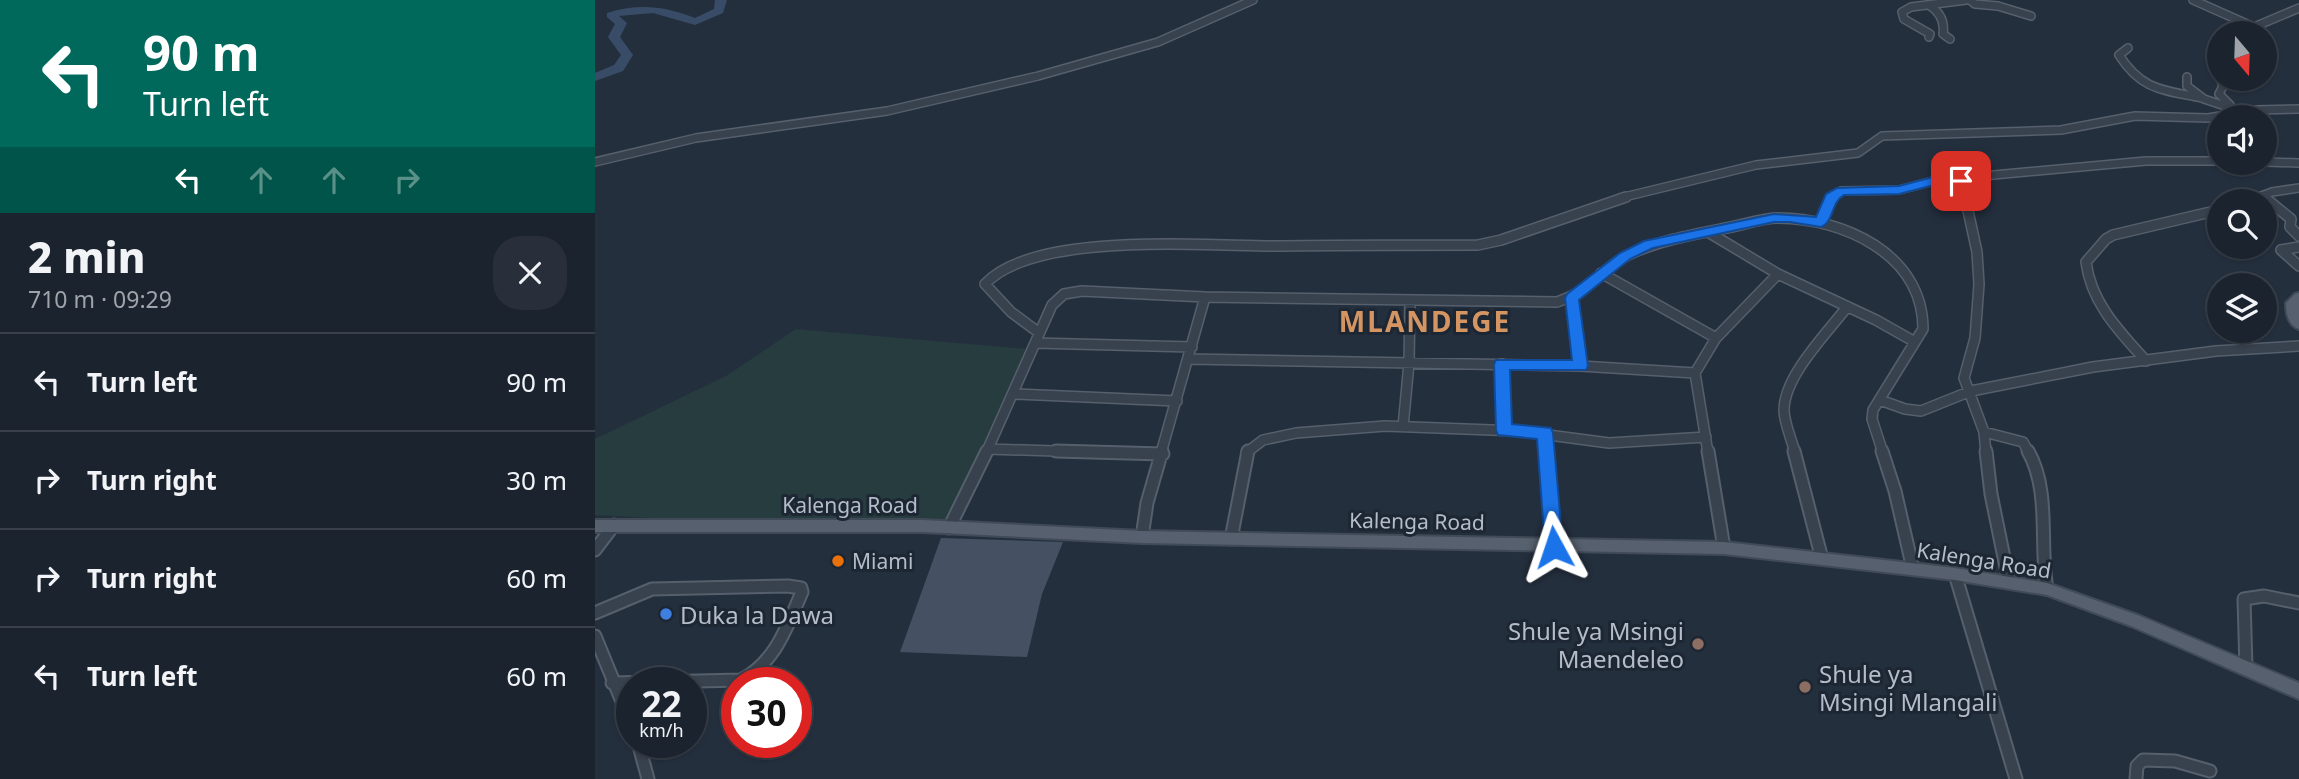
<!DOCTYPE html>
<html lang="en">
<head>
<meta charset="utf-8">
<style>
	:root { --surface:#1b232e; --page:#282f3a; --text:#f1f3f6; --muted:#a0a4aa; --line:#39404a }
	body { margin:0; font-family:"Noto Sans",sans-serif; background:var(--page); color:var(--text); height:100vh; display:flex; flex-direction:column; font-size:26px; white-space:nowrap }
	* { box-sizing:border-box; margin:0 }
	p { font-size:23px; color:var(--muted) }
	.icon { flex:none; width:38px; height:38px; fill:none; stroke:currentColor; stroke-width:2; stroke-linecap:round; stroke-linejoin:round }
	.map { position:relative; flex:1; overflow:hidden }
	.sheet { display:flex; flex-direction:column; background:var(--surface); width:595px }
	.sheet>* { flex:none }
	.top-card { background:#00695c; color:#fff; overflow:hidden }
	.needle { width:46px; rotate:161deg }
	.controls { position:absolute; left:1612px; top:21px; display:grid; gap:14px }
	.controls a { display:grid; place-items:center; width:70px; height:70px; border-radius:50%; background:var(--surface); box-shadow:0 2px 5px #0004,0 0 0 2px var(--line); font-size:35px }
	.speed { position:absolute; left:21px; top:667px; display:flex; gap:14px; font-size:35px; font-weight:700; text-align:center }
	.speed>* { display:grid; place-content:center; width:91px; height:91px; border-radius:50%; background:var(--surface); box-shadow:0 2px 5px #0004,0 0 0 2px var(--line); line-height:1 }
	.speed small { font-size:18px; font-weight:400 }
	.speed .limit { border:10px solid #d22; background:#fff; color:#111 }
	.pin { position:absolute; display:grid; place-items:center; width:60px; height:60px; color:#fff; margin:-30px; border-radius:14px; box-shadow:0 4px 10px #0006 }
	.me { position:absolute; width:77px; margin:-38px; rotate:355deg; stroke-linejoin:round; filter:drop-shadow(0 0 5px #0008) }
	.turn { display:flex; align-items:center; gap:24px; height:147px; padding:0 28px; font-size:32px }
	.turn .icon { width:91px; height:91px; stroke-width:2.5 }
	.turn b { display:block; font-size:49px; line-height:60px }
	.lanes { display:flex; align-items:center; height:66px; padding:0 28px; background:#0003; justify-content:center; gap:35px; direction:ltr }
	.lanes .off { opacity:.35 }
	.round { display:grid; place-items:center; flex:none; width:74px; height:74px; border-radius:28px; background:var(--page) }
	.head { display:flex; align-items:center; justify-content:space-between; height:119px; padding:0 28px }
	h1 { font-size:42px; font-weight:800; line-height:52px }
	ul { padding:0; list-style:none }
	li { display:flex; align-items:center; gap:21px; height:98px; padding:0 28px; border-top:2px solid var(--line) }
	li div { flex:1 }
	li b { display:block; font-size:26px }
	li em { font-style:normal }
	main { display:flex; flex:1; min-height:0 }
	.map>svg:first-child { display:block }
</style>
</head>
<body>
<main>
<section class="sheet">
<div class="top-card">
<div class="turn"><svg class="icon" aria-label="left" viewBox="0 0 24 24"><path d="M17 20v-9H6M10 6l-5 5 5 5"/></svg><div><b>90 m</b>Turn left</div></div>
<div class="lanes"><svg class="icon" aria-label="left" viewBox="0 0 24 24"><path d="M17 20v-9H6M10 6l-5 5 5 5"/></svg><svg class="icon off" aria-label="ahead" viewBox="0 0 24 24"><path d="M12 20V5M6 11l6-6 6 6"/></svg><svg class="icon off" aria-label="ahead" viewBox="0 0 24 24"><path d="M12 20V5M6 11l6-6 6 6"/></svg><svg class="icon off" aria-label="right" viewBox="0 0 24 24"><path d="M7 20v-9h11M14 6l5 5-5 5"/></svg></div>
</div>
<div class="head"><div><h1>2 min</h1><p>710 m · 09:29</p></div><a class="round"><svg class="icon" aria-label="close" viewBox="0 0 24 24"><path d="M6 6l12 12M18 6L6 18"/></svg></a></div>
<ul>
<li><svg class="icon" aria-label="left" viewBox="0 0 24 24"><path d="M17 20v-9H6M10 6l-5 5 5 5"/></svg><div><b>Turn left</b></div><em>90 m</em></li>
<li><svg class="icon" aria-label="right" viewBox="0 0 24 24"><path d="M7 20v-9h11M14 6l5 5-5 5"/></svg><div><b>Turn right</b></div><em>30 m</em></li>
<li><svg class="icon" aria-label="right" viewBox="0 0 24 24"><path d="M7 20v-9h11M14 6l5 5-5 5"/></svg><div><b>Turn right</b></div><em>60 m</em></li>
<li><svg class="icon" aria-label="left" viewBox="0 0 24 24"><path d="M17 20v-9H6M10 6l-5 5 5 5"/></svg><div><b>Turn left</b></div><em>60 m</em></li>
</ul>
</section>
<div class="map">
<svg width="1704" height="779" viewBox="0 0 1704 779">
	<rect width="100%" height="100%" fill="#242f3e"/>
	<path fill="#263c3f" d="M 201,329 L 433,349 L 348,534 L 0,515 L 0,439 L 131,376 Z"/>
	<g fill="none" stroke-linecap="round" stroke-linejoin="round">
		<path fill="#394c67" fill-rule="evenodd" d="M 120,0 L 132,0 L 128,13 L 100,25 L 58,13 L 24,16 L 32,23 L 25,37 L 38,55 L 28,71 L 0,81 L 0,73 L 19,65 L 26,55 L 13,37 L 20,24 L 12,17 L 12,13 C 43,3 69,6 100,18 L 119,9 Z"/>
	</g>
	<path fill="#455162" d="M 346,538 L 468,542 L 447,594 L 432,657 L 305,652 Z"/>
	<g fill="none" stroke-linecap="round" stroke-linejoin="round">
		<defs>
			<path id="minor-far2" d="M 1375,0 L 1380,4 L 1403,6 L 1436,16
				M 1598,0 L 1659,27
				M 1334,5 C 1345,12 1350,21 1348,34 L 1355,39
				M 1658,33 L 1659,27 L 1704,8
				M 1334,37 L 1335,34 L 1309,19 L 1307,12 L 1316,7 L 1371,0
				M 1533,48 L 1524,55 C 1547,91 1569,90 1607,98
				M 1624,75 L 1628,86 L 1624,94 L 1635,105
				M 1592,77 L 1592,86 L 1609,99 L 1648,112
				M 0,162 L 101,138 L 292,111 L 443,76 L 563,42 L 658,0
				M 1670,162 L 1704,163
				M 1668,196 L 1671,198
				M 1025,198 L 1161,165 L 1263,153 L 1287,136 L 1466,130 L 1540,116 L 1613,118 L 1661,110 L 1704,109
				M 1235,198 L 1246,191 L 1304,190 L 1342,180 L 1367,180
				M 1370,198 L 1366,181 L 1377,177 L 1551,161 L 1624,161
				M 1661,198 L 1677,192 L 1704,188"/>
			<path id="minor-far1" d="M 1370,197 L 1382,252 L 1384,284 L 1380,338 L 1369,378 L 1389,432 L 1391,453
				M 1669,197 L 1696,219 L 1695,227 L 1704,236
				M 1654,201 L 1665,197
				M 1226,222 L 1237,197
				M 1113,232 L 1183,274 L 1281,320 L 1320,342
				M 1704,247 L 1686,250 L 1704,266
				M 1006,273 L 1121,338
				M 977,298 L 985,366
				M 443,332 L 416,312 L 390,284 C 439,231 610,246 680,246 C 748,245 815,245 883,245 L 906,240 L 1031,197
				M 440,343 L 597,347
				M 594,359 L 985,366 L 1100,373
				M 1551,361 C 1525,332 1496,303 1491,262 L 1511,239 L 1518,235 L 1624,210
				M 907,364 L 909,430
				M 419,394 L 582,401
				M 1285,400 L 1310,409 L 1326,411 L 1376,391 L 1498,367 L 1621,351 L 1704,346
				M 808,427 L 814,363 L 815,300
				M 1389,432 L 1428,442 L 1434,453
				M 950,433 L 952,453
				M 393,449 L 522,453
				M 391,453 L 457,305 L 469,294 L 487,291 L 610,297 L 962,302 C 970,299 979,296 986,291 C 1002,280 1016,263 1033,255 C 1065,240 1101,234 1136,227 C 1151,224 1168,218 1183,218 C 1248,218 1328,254 1328,329 L 1278,410 L 1277,419 L 1288,453
				M 566,453 L 610,297
				M 651,453 L 668,440 L 701,433 L 790,426 L 923,431 L 1014,443 L 1111,437
				M 1113,453 L 1100,373 L 1121,338 L 1183,274
				M 1200,453 C 1197,440 1189,423 1189,410 C 1189,376 1232,333 1252,307"/>
			<path id="minor" d="M 461,451 L 568,454
				M 951,451 L 959,546
				M 1113,451 L 1129,548
				M 1199,451 L 1227,559
				M 1287,451 L 1300,491 L 1318,569
				M 1391,451 L 1396,494 L 1414,582
				M 1433,451 C 1456,491 1444,545 1452,589
				M 354,528 L 392,451
				M 547,537 L 552,503 L 567,451
				M 636,539 L 653,451
				M 0,550 L 19,525
				M 1360,574 L 1421,779
				M 0,613 L 57,589 L 193,586 L 206,588 L 207,592 C 192,626 181,662 146,680 L 17,683
				M 0,636 L 37,726
				M 1651,668 L 1649,599 L 1669,596 L 1704,603
				M 43,742 L 53,779
				M 1541,779 L 1542,766 L 1548,760 L 1580,761 L 1615,771"/>
			<path id="major" d="M 1704,293 L 1704,329 C 1693,325 1691,313 1691,303 L 1700,294 Z
				M 0,520 L 328,520 L 547,531 L 1129,542 L 1360,568 L 1452,583 L 1545,616 L 1704,683 L 1704,699 L 1536,626 L 1452,595 L 1360,580 L 1129,554 L 547,543 L 328,532 L 0,532 Z"/>
		</defs>
		<use href="#minor-far2" stroke="#565f6c" stroke-width="10"/>
		<use href="#minor-far1" stroke="#565f6c" stroke-width="12"/>
		<use href="#minor" stroke="#565f6c" stroke-width="15"/>
		<use href="#major" stroke="#414a57" stroke-width="4"/>
		<use href="#minor-far2" stroke="#38414e" stroke-width="7"/>
		<use href="#minor-far1" stroke="#38414e" stroke-width="9"/>
		<use href="#minor" stroke="#38414e" stroke-width="11"/>
		<use href="#major" fill="#56606e" fill-rule="evenodd"/>
	</g>
	<path fill="#1a73e8" stroke="#114b97" stroke-width="2" d="M 1342,176 L 1366,177 L 1372,181 L 1366,185 L 1343,184 L 1304,194 L 1249,195 C 1236,202 1239,222 1226,227 L 1195,222 L 1179,222 L 1058,248 L 1035,259 L 984,300 L 993,366 L 991,370 L 915,370 L 917,424 L 956,428 L 958,433 L 968,547 L 965,552 L 959,554 L 952,552 L 950,547 L 942,439 L 903,435 L 901,430 L 899,364 L 901,360 L 977,360 L 970,298 L 972,294 L 1025,253 L 1049,241 L 1179,214 L 1221,217 L 1231,194 L 1242,188 L 1304,186 Z"/>
	<circle fill="#e8710a" stroke="#1d2633" stroke-width="2.5" cx="243" cy="561" r="7"/>
	<circle fill="#3f7fe0" stroke="#1d2633" stroke-width="2.5" cx="71" cy="614" r="7"/>
	<g fill="#8d6e63" stroke="#1d2633" stroke-width="2.5">
		<circle cx="1103" cy="644" r="7"/>
		<circle cx="1210" cy="687" r="7"/>
	</g>
	<g text-anchor="middle" dominant-baseline="central" stroke-width="6" stroke-linejoin="round" paint-order="stroke">
		<g font-size="21" fill="#b4bcc9" stroke="#1d2633">
			<text x="255" y="505">Kalenga Road</text>
			<text transform="translate(822 521) rotate(1)">Kalenga Road</text>
			<text transform="translate(1389 560) rotate(9)">Kalenga Road</text>
		</g>
		<g font-size="21" fill="#b4bcc9" stroke="#1d2633" text-anchor="start">
			<text x="257" y="561">Miami</text>
		</g>
		<g font-size="24" fill="#b4bcc9" stroke="#1d2633" text-anchor="start">
			<text x="85" y="614">Duka la Dawa</text>
			<text x="1089" y="630" text-anchor="end">Shule ya Msingi<tspan x="1089" dy="28">Maendeleo</tspan></text>
			<text x="1224" y="673">Shule ya<tspan x="1224" dy="28">Msingi Mlangali</tspan></text>
		</g>
		<g font-size="28" font-weight="bold" letter-spacing="2" fill="#d59563" stroke="#1d2633">
			<text x="830" y="321">MLANDEGE</text>
		</g>
	</g>
</svg>
<div class="controls">
<a><svg class="needle" viewBox="-14 -14 28 28"><path d="M0-13l5 13h-10z" fill="#e53935"/><path d="M0 13l5-13h-10z" fill="#a0a4aa"/></svg></a>
<a><svg class="icon" aria-label="sound" viewBox="0 0 24 24"><path d="M4 9h4l5-4v14l-5-4H4zM17 9q2 3 0 6"/></svg></a>
<a><svg class="icon" aria-label="search" viewBox="0 0 24 24"><circle cx="10" cy="10" r="6"/><path d="M15 15l6 6"/></svg></a>
<a><svg class="icon" aria-label="layers" viewBox="0 0 24 24"><path d="M12 4l9 5-9 5-9-5zM3 14l9 5 9-5"/></svg></a>
</div>
<div class="speed"><div>22<small>km/h</small></div><div class="limit">30</div></div>
<div class="pin" style="left:1366px;top:181px;background:#d93025"><svg class="icon" aria-label="arrive" viewBox="0 0 24 24"><path d="M6 21V4h12l-3 4 3 4H6"/></svg></div>
<svg class="me" style="left:959px;top:547px" viewBox="-20 -20 40 40"><path d="M0-17L14 15 0 8-14 15z" fill="#1a73e8" stroke="#fff" stroke-width="4"/></svg>
</div>
</main>
</body>
</html>
